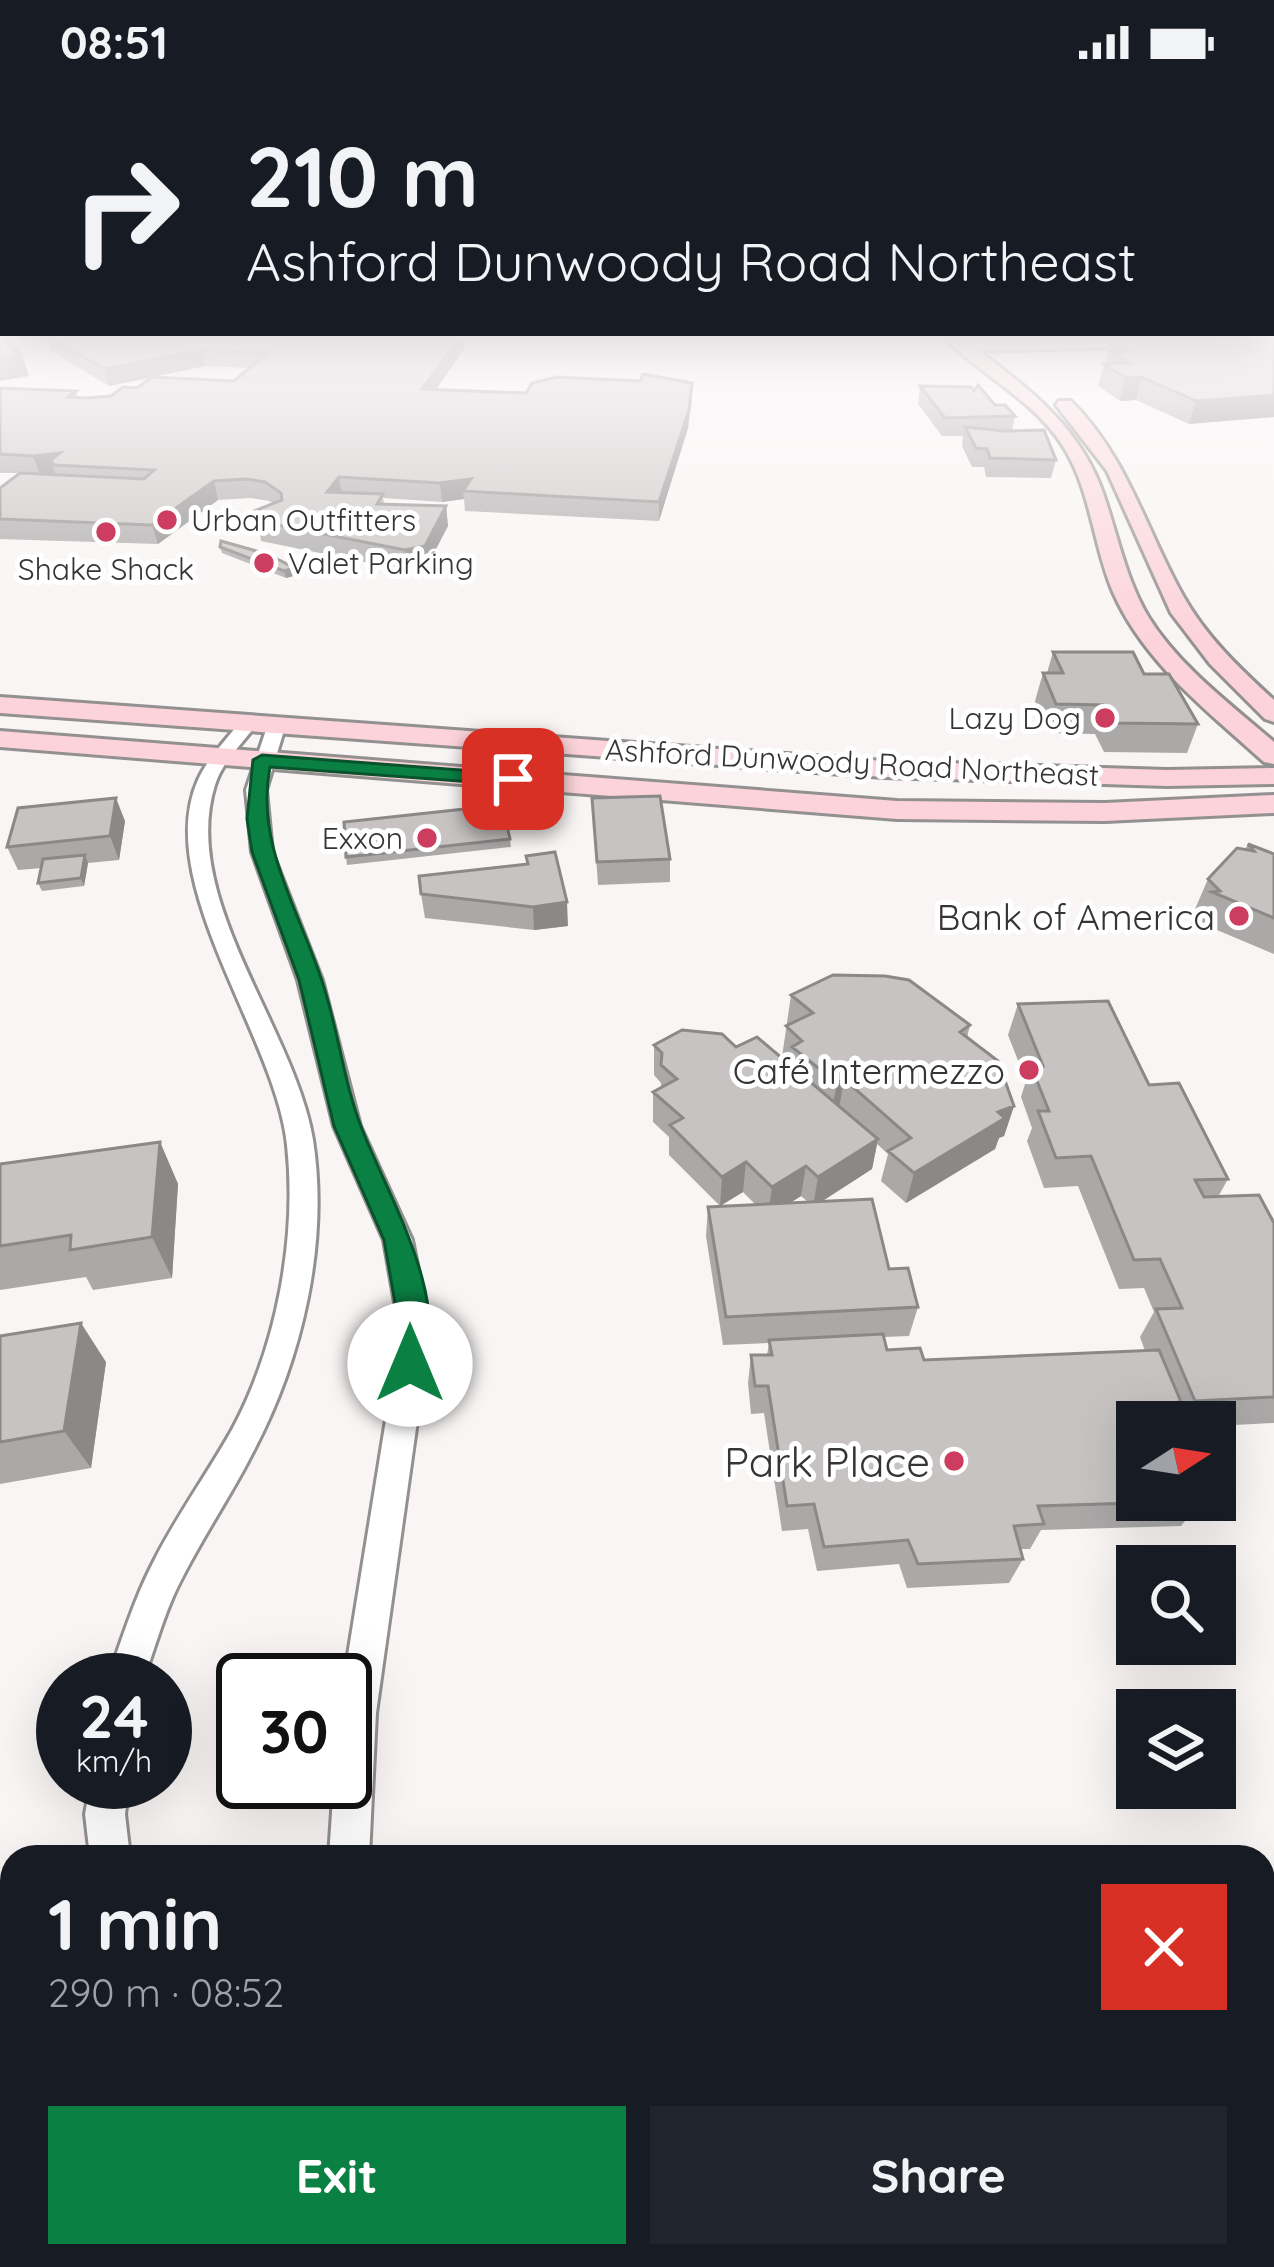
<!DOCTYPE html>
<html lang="en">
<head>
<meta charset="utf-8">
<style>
	:root { --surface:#171b24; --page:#20242c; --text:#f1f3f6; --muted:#9ea1a6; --accent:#0b8043 }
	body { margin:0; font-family:Quicksand,sans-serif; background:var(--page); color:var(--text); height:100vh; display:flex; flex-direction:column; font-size:45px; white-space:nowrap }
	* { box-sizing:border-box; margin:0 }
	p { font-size:39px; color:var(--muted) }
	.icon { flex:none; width:66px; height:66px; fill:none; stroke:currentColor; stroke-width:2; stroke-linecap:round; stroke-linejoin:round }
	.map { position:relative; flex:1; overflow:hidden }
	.drawer { position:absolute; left:0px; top:1761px; width:1275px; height:423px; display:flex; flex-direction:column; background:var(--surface); border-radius:36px 36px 0 0; box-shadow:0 12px 48px #0002 }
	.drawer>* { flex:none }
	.hud { position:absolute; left:0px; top:0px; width:1275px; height:252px; box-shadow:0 12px 48px #0002; background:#171b24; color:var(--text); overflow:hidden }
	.needle { width:78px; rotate:78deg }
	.fabs { position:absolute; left:1116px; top:1317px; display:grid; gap:24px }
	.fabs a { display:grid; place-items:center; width:120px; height:120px; border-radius:0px; background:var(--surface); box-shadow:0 12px 48px #0002; font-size:60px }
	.speed { position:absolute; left:36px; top:1569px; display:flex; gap:24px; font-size:60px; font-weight:700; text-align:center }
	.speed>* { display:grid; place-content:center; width:156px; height:156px; border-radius:50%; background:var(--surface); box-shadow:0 12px 48px #0002; line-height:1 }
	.speed small { font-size:30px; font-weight:400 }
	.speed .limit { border:6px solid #111; border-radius:18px; background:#fff; color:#111 }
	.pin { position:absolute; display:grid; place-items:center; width:102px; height:102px; color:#fff; margin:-51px; border-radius:24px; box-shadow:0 6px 18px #0006 }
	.me { position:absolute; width:132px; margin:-66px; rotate:0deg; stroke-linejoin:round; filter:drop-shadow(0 0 9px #0008) }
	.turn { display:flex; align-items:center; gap:42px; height:252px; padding:0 48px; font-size:54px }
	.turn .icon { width:156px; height:156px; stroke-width:2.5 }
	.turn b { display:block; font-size:84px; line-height:102px }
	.round { display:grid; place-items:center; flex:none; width:126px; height:126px; border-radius:0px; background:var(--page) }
	.head { display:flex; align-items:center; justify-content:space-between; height:204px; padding:0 48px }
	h1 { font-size:72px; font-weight:700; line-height:90px }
	.action { display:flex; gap:24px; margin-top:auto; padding:24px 48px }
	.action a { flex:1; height:138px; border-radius:0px; background:var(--accent); color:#fff; font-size:48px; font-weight:700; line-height:138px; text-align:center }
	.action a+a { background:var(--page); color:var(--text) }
	.status { display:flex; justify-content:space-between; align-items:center; height:84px; padding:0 60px; background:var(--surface); direction:ltr }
	.status svg { height:33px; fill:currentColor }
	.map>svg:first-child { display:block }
</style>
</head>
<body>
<div class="status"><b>08:51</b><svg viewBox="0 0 49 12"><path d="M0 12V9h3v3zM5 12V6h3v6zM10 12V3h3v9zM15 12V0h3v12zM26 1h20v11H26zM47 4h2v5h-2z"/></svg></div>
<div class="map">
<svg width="1274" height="2183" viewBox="0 0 1274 2183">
	<rect width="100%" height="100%" fill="#f9f5f5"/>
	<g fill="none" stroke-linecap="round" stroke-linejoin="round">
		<defs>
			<path id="street" d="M 241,637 L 256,641 C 242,660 222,678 215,701 C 179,814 295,945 313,1056 C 329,1159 302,1275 254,1366 C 231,1412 201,1455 178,1502 C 163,1532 155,1565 143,1596 L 107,1596 C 122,1556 134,1515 154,1477 C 177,1431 208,1389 233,1344 C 277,1261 297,1154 287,1061 C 276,953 152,799 198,696 C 208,674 226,656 241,637 Z
				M 276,638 L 285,643 L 266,706 L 272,768 L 322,896 L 360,1042 L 412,1156 L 427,1230 L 425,1280 L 376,1629 L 369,1773 L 329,1773 L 334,1698 L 345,1698 L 344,1596 L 395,1280 L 397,1230 L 384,1156 L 334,1042 L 298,896 L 252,768 L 246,706 L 267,643 Z
				M 91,1698 L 129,1698 L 125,1730 L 130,1773 L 90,1773 L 85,1730 Z
				M 150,2172 L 198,2172 L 199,2183 L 151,2183 Z
				M 371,2172 L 419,2172 L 421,2183 L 373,2183 Z"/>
			<path id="secondary" d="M 942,251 L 958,251 L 967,258 L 1167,254 L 1170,257 L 1162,262 L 979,267 C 1033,308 1082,346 1104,412 C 1118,453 1126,496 1149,534 C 1180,583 1230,620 1274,658 L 1274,680 L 1264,678 C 1209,628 1144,579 1113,508 C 1093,461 1091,406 1063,362 C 1032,314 980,291 942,251 Z
				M 1059,317 L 1071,317 C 1127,373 1145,443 1182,510 C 1205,552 1240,585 1274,616 L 1274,638 L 1265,635 L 1210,580 L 1171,529 L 1107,387 L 1056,321 Z
				M 0,613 L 884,677 L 1167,686 L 1274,684 L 1274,700 L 1167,702 L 884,693 L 0,629 Z
				M 0,647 L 897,717 L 1105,719 L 1274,711 L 1274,729 L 1105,737 L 897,735 L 0,663 Z"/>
		</defs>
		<use href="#street" stroke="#939090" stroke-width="6"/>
		<use href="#secondary" stroke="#939090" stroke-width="6"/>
		<use href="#street" fill="#fff" fill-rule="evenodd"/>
		<use href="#secondary" fill="#fcd3da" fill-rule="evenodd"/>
	</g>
	<path fill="#aba8a8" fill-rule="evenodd" d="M 46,251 L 464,251 L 465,263 L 436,306 L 692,316 L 688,344 L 659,437 L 465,427 L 464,415 L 442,418 L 383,414 L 384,420 L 446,422 L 448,442 L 427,482 L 408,487 L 261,457 L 260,450 L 254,449 L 249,429 L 273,419 L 269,417 L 251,414 L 218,416 L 158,460 L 0,455 L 0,404 L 19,389 L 0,389 L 0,304 L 76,307 L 78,313 L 111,312 L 137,304 L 151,294 L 109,302 L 51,267 ZM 205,282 L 249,284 L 234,297 L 152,293 Z
		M 1274,251 L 1189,340 L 1136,316 L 1120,317 L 1098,302 L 1104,280 L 1109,280 L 1105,278 L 1110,256 Z
		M 920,302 L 995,321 L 1015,332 L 1012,347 L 1056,376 L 1051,394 L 986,393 L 984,383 L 972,383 L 962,362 L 963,352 L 942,352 L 918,320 Z
		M 220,463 L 295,484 L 297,491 L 286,494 L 222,469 Z
		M 1053,568 L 1144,590 L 1198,640 L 1187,669 L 1104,668 L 1095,650 L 1048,649 L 1035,617 L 1043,589 L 1047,589 Z
		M 592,714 L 670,775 L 670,798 L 598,801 Z
		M 125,737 L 119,776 L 88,779 L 84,802 L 42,807 L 38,799 L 42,784 L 18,786 L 7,763 Z
		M 510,755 L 511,763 L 347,781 L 346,773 Z
		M 1248,760 L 1274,770 L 1274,870 L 1198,838 L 1201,831 L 1195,825 L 1208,795 L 1245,765 Z
		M 526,772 L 568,842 L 534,846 L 425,834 L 421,810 L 526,780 Z
		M 791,911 L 970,941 L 967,954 L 1014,1022 L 1004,1052 L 999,1054 L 995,1065 L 906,1119 L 881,1097 L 888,1070 L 877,1060 L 872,1085 L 821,1118 L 889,1185 L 918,1223 L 909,1252 L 884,1253 L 887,1266 L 924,1276 L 1145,1267 L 1140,1253 L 1154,1228 L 1144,1204 L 1119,1205 L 1078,1102 L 1044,1104 L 1027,1057 L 1032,1044 L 1021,1013 L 1026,997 L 1008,951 L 1018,920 L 1149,1001 L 1228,1095 L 1218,1113 L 1274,1139 L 1274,1339 L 1215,1342 L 1215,1338 L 1174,1338 L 1172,1332 L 1170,1335 L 1201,1417 L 1181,1442 L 1041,1446 L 1030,1465 L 1020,1465 L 1023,1475 L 1009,1499 L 907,1504 L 899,1480 L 817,1487 L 808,1445 L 782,1447 L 764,1329 L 751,1330 L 748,1299 L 751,1271 L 767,1271 L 769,1259 L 723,1261 L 706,1152 L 708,1123 L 720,1122 L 669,1071 L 669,1053 L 653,1038 L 653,1008 L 661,1004 L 661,999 L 654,991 L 654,961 L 736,963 L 790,980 L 782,973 ZM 743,1108 L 756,1121 L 720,1122 ZM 801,1112 L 808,1118 L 790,1119 Z
		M 160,1058 L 178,1100 L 172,1194 L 93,1206 L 86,1193 L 0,1206 L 0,1080 Z
		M 0,1252 L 106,1278 L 91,1384 L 0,1400 Z"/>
	<path fill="#8b8888" d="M 454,251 L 464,251 L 465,263 L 424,323 L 422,305 Z
		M 201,266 L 205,282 L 109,302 L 104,285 Z
		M 22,271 L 29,292 L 0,297 L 0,274 Z
		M 1142,293 L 1136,316 L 1120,317 L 1126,294 Z
		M 692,299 L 688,344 L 659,437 L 659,418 Z
		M 1274,311 L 1274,333 L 1189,340 L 1196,317 Z
		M 60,369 L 51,376 L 55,389 L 40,390 L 33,372 Z
		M 339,393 L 342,412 L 327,408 Z
		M 471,395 L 463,407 L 464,415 L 442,418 L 440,399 Z
		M 214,397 L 218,416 L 158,460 L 152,441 Z
		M 446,422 L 448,442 L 427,482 L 408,487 L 405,466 Z
		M 295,484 L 297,491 L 286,494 L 284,487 Z
		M 116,714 L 125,737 L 119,776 L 110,752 Z
		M 85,771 L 88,779 L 84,802 L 81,794 Z
		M 567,818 L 568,842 L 534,846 L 533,823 Z
		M 844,995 L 839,1025 L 831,1030 L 837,999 Z
		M 1014,1022 L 1004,1052 L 999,1054 L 995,1065 L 906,1119 L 914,1089 L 998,1028 Z
		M 878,1055 L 872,1085 L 813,1123 L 818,1093 Z
		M 160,1058 L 178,1100 L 172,1194 L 152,1153 Z
		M 746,1078 L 743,1108 L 720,1122 L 722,1093 Z
		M 806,1082 L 801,1112 L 768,1133 L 772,1103 Z
		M 81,1239 L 106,1278 L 91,1384 L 64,1347 Z"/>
	<path fill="#c7c3c3" stroke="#8b8888" stroke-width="3" d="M 47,251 L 461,251 L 422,305 L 526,309 L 532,299 L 557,293 L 640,297 L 643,290 L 692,299 L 689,326 L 659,418 L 463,407 L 471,395 L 440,399 L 339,393 L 327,408 L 383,410 L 377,420 L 446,422 L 425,462 L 405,466 L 257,437 L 264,433 L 249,429 L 282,416 L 281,409 L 265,398 L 247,395 L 214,397 L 152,441 L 0,435 L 0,404 L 20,389 L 144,395 L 154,386 L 54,381 L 51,376 L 60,369 L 33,372 L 0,370 L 0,304 L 76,307 L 68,313 L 86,314 L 111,312 L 123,303 L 137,304 L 152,293 L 234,297 L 267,269 L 201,266 L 104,285 Z
		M 1187,251 L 1274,251 L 1274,311 L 1196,317 L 1142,293 L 1126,294 L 1104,280 L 1129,279 L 1112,268 L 1128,267 L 1110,256 Z
		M 0,252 L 22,271 L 0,274 Z
		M 978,301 L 995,321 L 1005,321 L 1015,332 L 945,334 L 920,302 L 971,303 L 974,307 Z
		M 965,343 L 1004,347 L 1044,346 L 1056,376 L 990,374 L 987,365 L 976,364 Z
		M 221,457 L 267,470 L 295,484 L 284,487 L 220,463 Z
		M 1053,568 L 1133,568 L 1144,590 L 1169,590 L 1198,640 L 1113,639 L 1104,621 L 1056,620 L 1043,589 L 1063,589 Z
		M 660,712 L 670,775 L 597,778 L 592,714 Z
		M 116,714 L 110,752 L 7,763 L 18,724 Z
		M 502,721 L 510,755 L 346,773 L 344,738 Z
		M 1248,760 L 1274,770 L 1274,834 L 1212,808 L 1220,807 L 1208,795 L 1237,764 L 1254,767 Z
		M 555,768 L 567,818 L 533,823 L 421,810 L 419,792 L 528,780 L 526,772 Z
		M 85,771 L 81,794 L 38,799 L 43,775 Z
		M 833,891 L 885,892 L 909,896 L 970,941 L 960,948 L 998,977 L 1014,1022 L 998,1028 L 1005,1034 L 914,1089 L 888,1067 L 911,1054 L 844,995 L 837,999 L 792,963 L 802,957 L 786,942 L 813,929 L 791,911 Z
		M 1108,917 L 1149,1001 L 1179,999 L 1228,1095 L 1195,1096 L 1204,1113 L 1259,1111 L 1274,1139 L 1274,1313 L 1195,1317 L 1156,1225 L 1182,1224 L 1160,1175 L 1134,1176 L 1091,1072 L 1056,1074 L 1038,1027 L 1049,1027 L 1031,982 L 1043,982 L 1018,920 Z
		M 682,946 L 722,950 L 736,963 L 757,953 L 878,1055 L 818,1093 L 806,1082 L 772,1103 L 746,1078 L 722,1093 L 670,1041 L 683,1034 L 653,1008 L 677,995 L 661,981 L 662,969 L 654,961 Z
		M 160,1058 L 152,1153 L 70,1166 L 71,1151 L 0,1162 L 0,1080 Z
		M 872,1115 L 889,1185 L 908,1184 L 918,1223 L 726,1233 L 708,1123 Z
		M 81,1239 L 64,1347 L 0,1358 L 0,1252 Z
		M 883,1250 L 887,1266 L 920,1264 L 924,1276 L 1159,1266 L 1181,1318 L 1165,1319 L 1172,1338 L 1137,1338 L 1137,1416 L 1201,1417 L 1038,1422 L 1044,1440 L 1014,1442 L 1023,1475 L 918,1480 L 908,1456 L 824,1463 L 814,1420 L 787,1422 L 768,1302 L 755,1302 L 751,1271 L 772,1271 L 769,1256 Z"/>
	<linearGradient id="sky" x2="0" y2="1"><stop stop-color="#aca3c9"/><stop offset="0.45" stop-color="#fcfafa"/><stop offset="1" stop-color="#fcfafa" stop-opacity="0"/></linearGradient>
	<rect width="1274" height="557" fill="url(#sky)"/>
	<path fill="#0b8043" stroke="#07532c" stroke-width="3" d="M 262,671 L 513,690 L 523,695 L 513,701 L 270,683 C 255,758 298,825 321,894 C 338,943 343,997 362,1045 C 386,1108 454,1220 421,1289 L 410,1293 L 399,1289 L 395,1280 L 397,1230 L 384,1156 L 334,1042 L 299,896 L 252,768 L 247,735 L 253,676 Z"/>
	<g fill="#cd3d5f" stroke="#fff" stroke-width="4.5">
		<circle cx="167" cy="436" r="12"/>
		<circle cx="106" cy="448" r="12"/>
		<circle cx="264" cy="479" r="12"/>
		<circle cx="1105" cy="634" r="12"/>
		<circle cx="427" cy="754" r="12"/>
		<circle cx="1239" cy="832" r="12"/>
		<circle cx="1029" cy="986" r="12"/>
		<circle cx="954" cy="1377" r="12"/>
	</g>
	<g text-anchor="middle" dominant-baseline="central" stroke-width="10" stroke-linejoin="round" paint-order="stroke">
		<g font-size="30" fill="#363434" stroke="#fff" text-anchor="start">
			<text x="191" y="436">Urban Outfitters</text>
			<text x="288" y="479">Valet Parking</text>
			<text x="106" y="485" text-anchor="middle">Shake Shack</text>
			<text x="1081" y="634" text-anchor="end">Lazy Dog</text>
			<text x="403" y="754" text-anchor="end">Exxon</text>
		</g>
		<g font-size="30" fill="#363434" stroke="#fff">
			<text transform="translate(852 678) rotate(3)">Ashford Dunwoody Road Northeast</text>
		</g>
		<g font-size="36" fill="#363434" stroke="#fff" text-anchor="end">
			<text x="1215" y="832">Bank of America</text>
			<text x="1005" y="986">Café Intermezzo</text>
		</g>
		<g font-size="42" fill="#363434" stroke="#fff" text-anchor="end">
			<text x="930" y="1377">Park Place</text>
		</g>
	</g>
</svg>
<div class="fabs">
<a><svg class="needle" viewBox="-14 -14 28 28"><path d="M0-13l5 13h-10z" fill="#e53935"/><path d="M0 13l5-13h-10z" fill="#9ea1a6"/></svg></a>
<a><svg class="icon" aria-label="search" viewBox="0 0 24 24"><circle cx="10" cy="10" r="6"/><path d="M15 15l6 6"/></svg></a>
<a><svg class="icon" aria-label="layers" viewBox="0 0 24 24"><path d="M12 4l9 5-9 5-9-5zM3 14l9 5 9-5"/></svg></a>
</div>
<div class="speed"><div>24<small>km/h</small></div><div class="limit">30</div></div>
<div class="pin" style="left:513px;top:695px;background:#d93025"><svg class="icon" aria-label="arrive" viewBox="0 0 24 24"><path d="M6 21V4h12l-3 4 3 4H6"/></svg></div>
<svg class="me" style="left:410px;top:1280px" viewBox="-20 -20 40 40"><circle r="19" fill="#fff"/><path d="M0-13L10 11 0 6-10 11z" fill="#0b8043"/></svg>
<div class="hud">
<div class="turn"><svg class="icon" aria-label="right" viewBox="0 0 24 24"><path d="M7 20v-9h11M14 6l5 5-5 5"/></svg><div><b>210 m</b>Ashford Dunwoody Road Northeast</div></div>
</div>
<section class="drawer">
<div class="head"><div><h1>1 min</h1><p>290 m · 08:52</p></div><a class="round" style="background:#d93025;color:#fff"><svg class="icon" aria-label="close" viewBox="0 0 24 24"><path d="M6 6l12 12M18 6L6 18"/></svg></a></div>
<div class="action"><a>Exit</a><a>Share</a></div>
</section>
</div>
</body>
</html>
